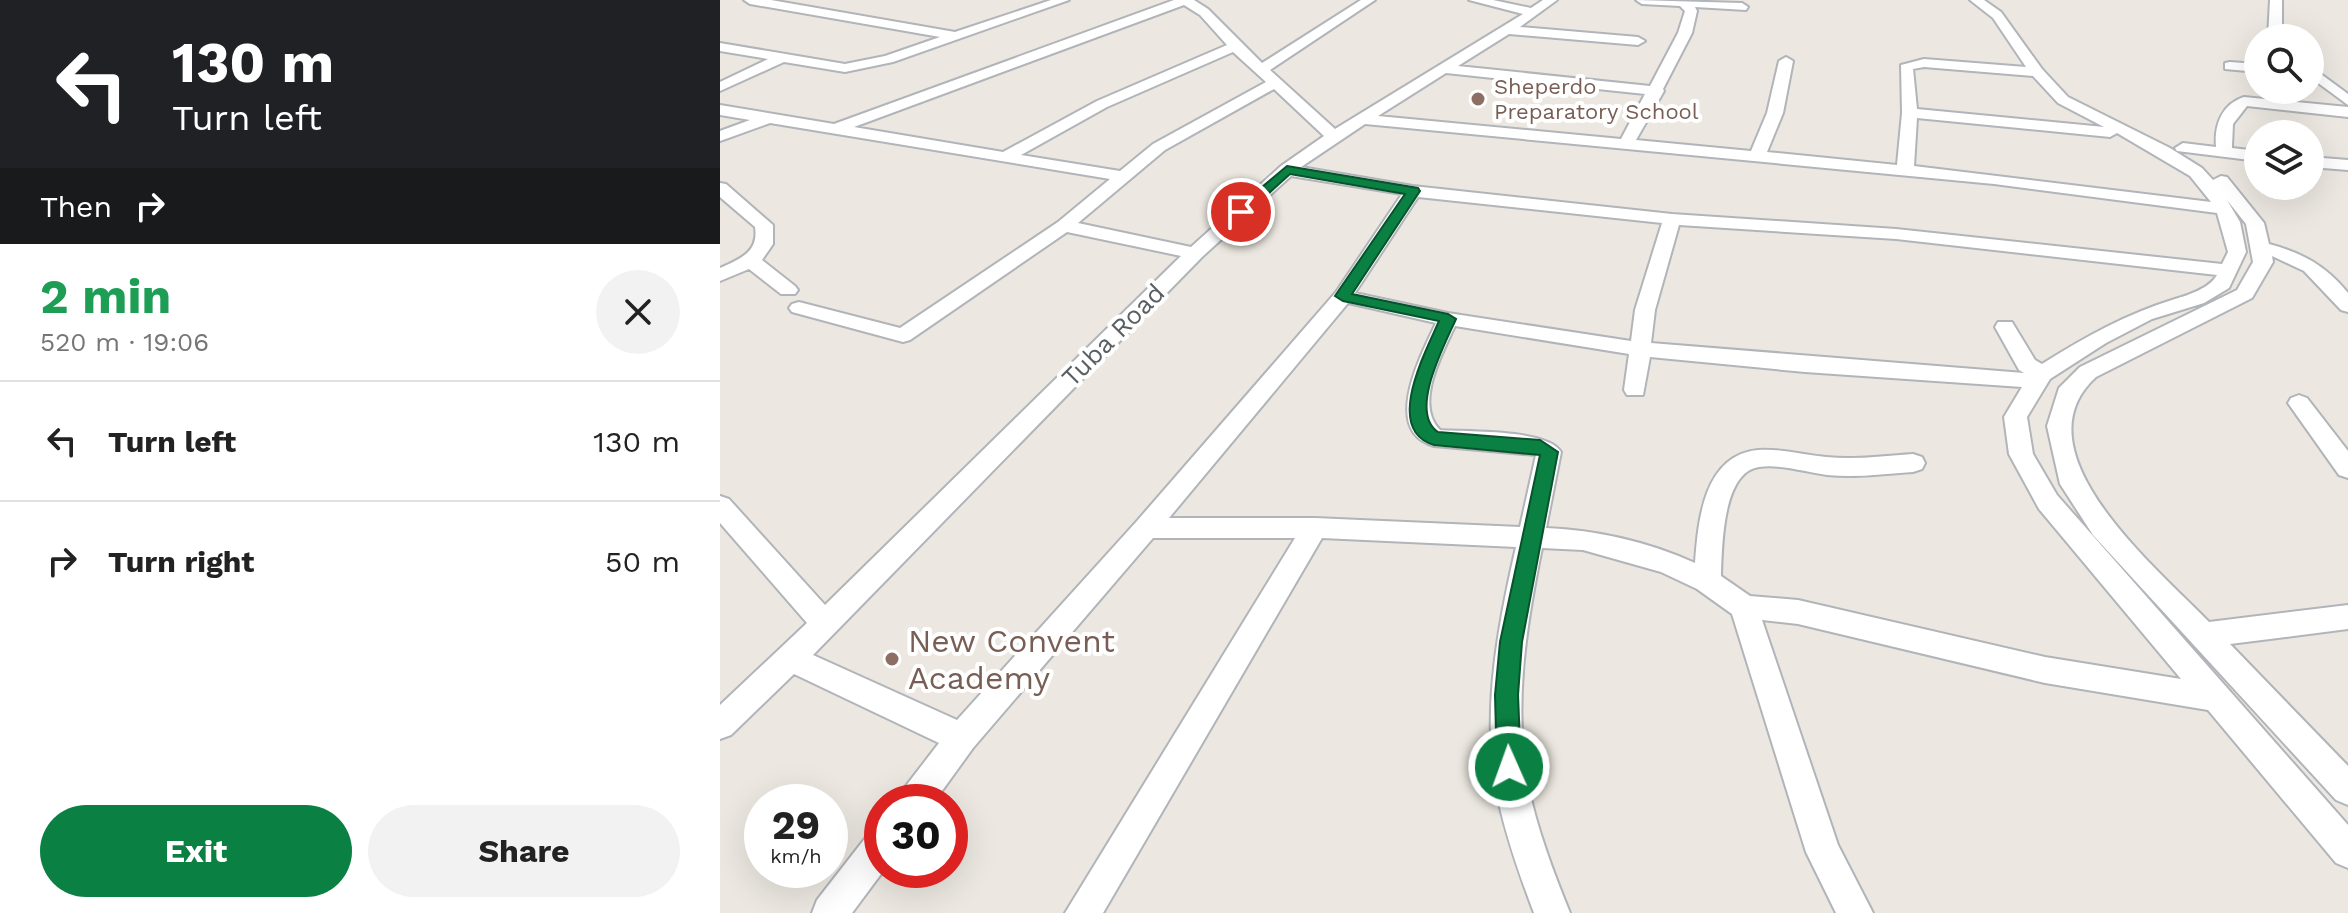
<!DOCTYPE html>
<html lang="en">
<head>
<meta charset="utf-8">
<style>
	:root { --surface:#fff; --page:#f2f2f2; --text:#222; --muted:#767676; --line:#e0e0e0; --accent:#0b8043 }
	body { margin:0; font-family:"Work Sans",sans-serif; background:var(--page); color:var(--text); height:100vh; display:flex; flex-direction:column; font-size:30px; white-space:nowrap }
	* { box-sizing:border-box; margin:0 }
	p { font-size:26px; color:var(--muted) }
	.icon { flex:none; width:44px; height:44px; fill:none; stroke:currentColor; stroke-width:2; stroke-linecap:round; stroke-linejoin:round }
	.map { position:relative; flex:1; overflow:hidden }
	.panel { display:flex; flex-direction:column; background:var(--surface); width:720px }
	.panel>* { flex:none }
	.guide { background:#202124; color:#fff; overflow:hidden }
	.controls { position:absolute; left:1524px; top:24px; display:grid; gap:16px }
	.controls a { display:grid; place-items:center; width:80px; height:80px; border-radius:50%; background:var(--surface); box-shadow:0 8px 32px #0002; font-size:40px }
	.speed { position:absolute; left:24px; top:784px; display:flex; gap:16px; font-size:40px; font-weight:700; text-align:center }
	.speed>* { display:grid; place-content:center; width:104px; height:104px; border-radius:50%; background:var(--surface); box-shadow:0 8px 32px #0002; line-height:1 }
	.speed small { font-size:20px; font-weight:400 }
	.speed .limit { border:12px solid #d22; background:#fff; color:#111 }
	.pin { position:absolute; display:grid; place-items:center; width:68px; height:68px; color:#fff; margin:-34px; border:4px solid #fff; border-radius:50%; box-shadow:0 2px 8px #0007 }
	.me { position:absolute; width:88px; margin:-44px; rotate:358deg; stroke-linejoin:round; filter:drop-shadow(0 0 6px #0008) }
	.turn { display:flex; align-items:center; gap:28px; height:168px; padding:0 40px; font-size:36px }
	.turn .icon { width:104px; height:104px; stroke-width:2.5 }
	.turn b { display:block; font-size:56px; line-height:68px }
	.then { display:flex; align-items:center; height:76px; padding:0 40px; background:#0003; gap:16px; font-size:30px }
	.round { display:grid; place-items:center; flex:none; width:84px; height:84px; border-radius:42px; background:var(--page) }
	.head { display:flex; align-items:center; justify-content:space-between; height:136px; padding:0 40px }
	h1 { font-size:48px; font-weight:700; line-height:60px; color:#1e9e55 }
	.button { display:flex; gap:16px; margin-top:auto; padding:16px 40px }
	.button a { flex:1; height:92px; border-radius:48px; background:var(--accent); color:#fff; font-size:32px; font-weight:700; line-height:92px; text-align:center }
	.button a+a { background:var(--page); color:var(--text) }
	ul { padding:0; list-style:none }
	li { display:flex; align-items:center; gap:24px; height:120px; padding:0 40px; border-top:2px solid var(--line) }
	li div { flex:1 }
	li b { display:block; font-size:30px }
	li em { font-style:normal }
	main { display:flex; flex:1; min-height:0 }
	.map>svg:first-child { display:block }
</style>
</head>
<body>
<main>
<section class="panel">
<div class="guide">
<div class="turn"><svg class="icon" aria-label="left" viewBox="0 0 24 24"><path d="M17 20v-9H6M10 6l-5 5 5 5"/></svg><div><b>130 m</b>Turn left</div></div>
<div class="then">Then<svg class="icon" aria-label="right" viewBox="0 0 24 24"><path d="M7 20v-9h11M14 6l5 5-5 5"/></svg></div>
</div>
<div class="head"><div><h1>2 min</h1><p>520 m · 19:06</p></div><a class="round"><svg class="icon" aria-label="close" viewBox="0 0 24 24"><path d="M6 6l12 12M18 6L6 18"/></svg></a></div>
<ul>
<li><svg class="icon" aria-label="left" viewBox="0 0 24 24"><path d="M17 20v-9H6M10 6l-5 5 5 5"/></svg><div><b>Turn left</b></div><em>130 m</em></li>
<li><svg class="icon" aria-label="right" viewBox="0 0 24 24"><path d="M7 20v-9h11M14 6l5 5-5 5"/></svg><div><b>Turn right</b></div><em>50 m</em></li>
</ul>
<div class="button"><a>Exit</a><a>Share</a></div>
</section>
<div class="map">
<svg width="1628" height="913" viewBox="0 0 1628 913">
	<rect width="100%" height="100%" fill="#ece8e1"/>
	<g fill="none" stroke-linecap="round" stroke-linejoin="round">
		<defs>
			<path id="minor" d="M 24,0 L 51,0 L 235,32 L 331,0 L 349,0 L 173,62 L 125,72 L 64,62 L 0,91 L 0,82 L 48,59 L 0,51 L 0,43 L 125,64 L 165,56 L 220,37 L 30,4 Z
				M 454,0 L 474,0 L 488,9 L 542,63 L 641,0 L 655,0 L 550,70 L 615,129 L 803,14 L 749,0 L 773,0 L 811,8 L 823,0 L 837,0 L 800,27 L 918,37 L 925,41 L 918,45 L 789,34 L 738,66 L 930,86 L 958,33 L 965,11 L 960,6 L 922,4 L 916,0 L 1022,3 L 1028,7 L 1026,10 L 975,7 L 977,11 L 972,33 L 943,89 L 944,91 L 916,140 L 1031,151 L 1047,113 L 1059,61 L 1066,57 L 1073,61 L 1063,113 L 1047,152 L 1177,165 L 1182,113 L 1181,65 L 1204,59 L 1306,67 L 1273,18 L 1250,0 L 1264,0 L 1281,12 L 1322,69 L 1348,97 L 1450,148 L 1482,168 L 1493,180 L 1501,176 L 1507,177 L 1544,223 L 1549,244 C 1583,253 1606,266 1628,293 L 1628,312 L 1621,310 L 1584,271 L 1552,256 L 1553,262 L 1532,298 L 1376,377 C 1294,451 1439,570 1489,622 L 1628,605 L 1628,629 L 1510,644 L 1628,766 L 1628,805 L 1616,800 L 1373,535 L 1340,484 L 1327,426 L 1339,388 L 1360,367 L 1517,290 L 1533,262 L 1526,224 L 1507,200 L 1520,222 L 1526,252 L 1509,288 L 1484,303 L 1432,319 L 1386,343 L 1330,379 L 1307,417 L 1313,454 L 1337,495 L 1628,825 L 1628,868 L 1616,863 L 1488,710 L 1325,683 L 1078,624 L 1042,620 L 1118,845 L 1153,913 L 1116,913 L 1086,852 L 1012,614 L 977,589 L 941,572 L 863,550 L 822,548 C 806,626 793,706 808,785 C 817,829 833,871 850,913 L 814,913 C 798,871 783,828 775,784 C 763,705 778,625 796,547 L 602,538 L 383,913 L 345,913 L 575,538 L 433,538 L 253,748 L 214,802 L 178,802 L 182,791 L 219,743 L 74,674 L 11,735 L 0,739 L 0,705 L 87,623 L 0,523 L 0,496 L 9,499 L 105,605 L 461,256 L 347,232 L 190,340 L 183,342 L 72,312 L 69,308 L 72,304 L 79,302 L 180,328 L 338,222 L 390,179 L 50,123 L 0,141 L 0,131 L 30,120 L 0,115 L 0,105 L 114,124 ZM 464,5 L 480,15 L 507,45 L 377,101 L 283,152 L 134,127 ZM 513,52 L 546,82 L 433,144 L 400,171 L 301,155 L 387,107 ZM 1204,67 L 1313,76 L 1338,103 L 1384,127 L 1197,109 L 1193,69 ZM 726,73 L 925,94 L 901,139 L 658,116 ZM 554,89 L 604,136 L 561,166 L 471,247 L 358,223 L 445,150 ZM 1197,118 L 1390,137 L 1397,133 L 1470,176 L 1491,202 L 1194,166 ZM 645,124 L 1274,184 L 1497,213 L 1508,252 L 1502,264 L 1176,229 L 952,214 L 693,186 L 581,167 ZM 571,176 L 682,194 L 616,292 L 417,521 L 237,720 L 93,655 L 482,257 ZM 698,197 L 942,223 L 915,310 L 911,341 L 728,313 L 635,293 ZM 959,225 L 1176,239 L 1497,275 C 1490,288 1469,295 1455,299 C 1406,314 1365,337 1322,364 L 1315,360 L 1292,322 L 1278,322 L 1275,327 L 1299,370 L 1304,373 L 931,343 L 935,310 ZM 628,303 L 716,323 C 702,353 660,431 714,446 L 816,455 L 800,527 L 595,518 L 449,518 ZM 735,326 L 909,354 L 904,390 L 907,395 L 923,395 L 930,357 L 1085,372 L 1302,387 L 1284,417 L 1289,454 L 1319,509 L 1461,679 L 1325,657 L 1078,600 L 1030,596 L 1001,576 C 1002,548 1002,472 1039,467 C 1061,464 1085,472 1107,475 C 1135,478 1164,474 1193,472 L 1202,469 L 1205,463 L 1202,457 L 1193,454 C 1164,456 1135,460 1106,457 C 1084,455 1061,448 1038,450 C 984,455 978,520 975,563 C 929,542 876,530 826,528 L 841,452 C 828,429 747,432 720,430 C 694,404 722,354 735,326 Z
				M 1550,0 L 1562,0 L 1562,38 L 1548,38 Z
				M 1510,62 L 1538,64 L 1538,72 L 1505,69 L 1505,63 Z
				M 1590,66 L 1628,94 L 1628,105 L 1590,77 Z
				M 1524,97 L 1628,107 L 1628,117 L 1527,106 L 1513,124 L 1512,146 L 1512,148 L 1538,151 L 1538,161 L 1457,151 L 1455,148 L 1463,143 L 1496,147 C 1494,125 1502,104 1524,97 Z
				M 1590,157 L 1628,160 L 1628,170 L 1590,167 Z
				M 0,183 L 6,184 L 53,225 L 53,244 L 42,260 L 75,286 L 78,290 L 75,294 L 61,294 L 29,269 L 0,281 L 0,268 C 20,259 39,252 35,227 L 0,197 Z
				M 1579,395 L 1587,398 L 1628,451 L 1628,478 L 1619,475 L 1568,403 L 1571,398 Z
				M 162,827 L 164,870 L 132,913 L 92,913 L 97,900 L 150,832 Z"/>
		</defs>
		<use href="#minor" stroke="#b1b4b8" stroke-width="4"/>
		<use href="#minor" fill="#fff" fill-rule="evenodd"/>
	</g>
	<path fill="#0b8043" stroke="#07532c" stroke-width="2" d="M 567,166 L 698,188 L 700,191 L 632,294 L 728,314 L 736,319 C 725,344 688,412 718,432 L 820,440 L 838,452 L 802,642 L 798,695 L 801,767 L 797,776 L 789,779 L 780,776 L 777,767 L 775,695 L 780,642 L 820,455 L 714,445 C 663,430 706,351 719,321 L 623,301 L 615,296 L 685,194 L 570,174 L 526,214 L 516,214 L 516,209 Z"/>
	<g fill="#8d6e63" stroke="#fff" stroke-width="3">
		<circle cx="758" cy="99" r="8"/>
		<circle cx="172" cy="659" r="8"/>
	</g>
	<g text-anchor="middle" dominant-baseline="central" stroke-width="8" stroke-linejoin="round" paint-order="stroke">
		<g font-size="22" fill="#785e54" stroke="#fff" text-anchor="start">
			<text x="774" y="86">Sheperdo<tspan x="774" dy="25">Preparatory School</tspan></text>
		</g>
		<g font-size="26" fill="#595e61" stroke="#fff">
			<text transform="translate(393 335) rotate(-45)">Tuba Road</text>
		</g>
		<g font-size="32" fill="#785e54" stroke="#fff" text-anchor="start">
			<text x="188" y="641">New Convent<tspan x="188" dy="37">Academy</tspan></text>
		</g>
	</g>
</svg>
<div class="controls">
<a><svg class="icon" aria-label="search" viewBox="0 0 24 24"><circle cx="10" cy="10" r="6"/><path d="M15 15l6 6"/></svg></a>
<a><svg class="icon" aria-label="layers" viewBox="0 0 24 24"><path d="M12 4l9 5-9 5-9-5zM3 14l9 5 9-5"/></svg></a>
</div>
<div class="speed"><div>29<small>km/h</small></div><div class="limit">30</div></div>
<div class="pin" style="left:521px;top:212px;background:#d93025"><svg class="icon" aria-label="arrive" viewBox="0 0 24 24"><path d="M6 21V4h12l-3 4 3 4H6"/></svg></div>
<svg class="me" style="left:789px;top:767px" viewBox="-20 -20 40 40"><circle r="17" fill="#0b8043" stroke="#fff" stroke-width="3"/><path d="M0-11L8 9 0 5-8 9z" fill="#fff"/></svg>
</div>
</main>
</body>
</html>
